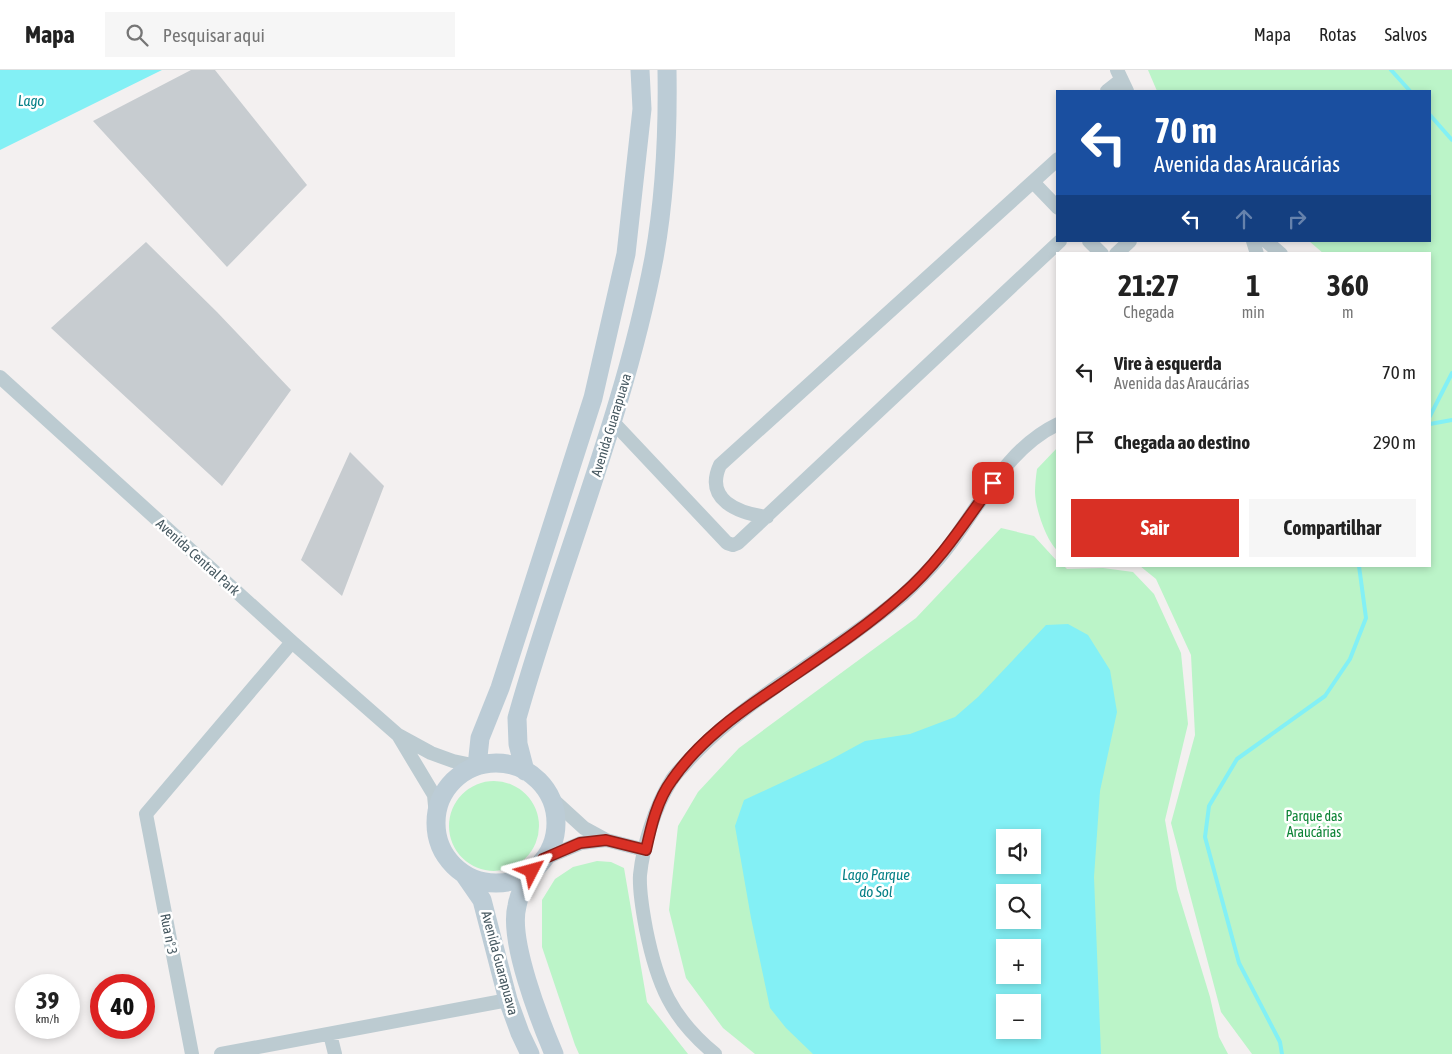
<!DOCTYPE html>
<html lang="pt">
<head>
<meta charset="utf-8">
<style>
	:root { --surface:#fff; --page:#f6f6f6; --text:#222; --muted:#767676; --line:#e0e0e0; --accent:#d93025 }
	body { margin:0; font-family:"Asap Condensed",sans-serif; background:var(--page); color:var(--text); height:100vh; display:flex; flex-direction:column; font-size:19px; white-space:nowrap }
	* { box-sizing:border-box; margin:0 }
	p { font-size:16px; color:var(--muted) }
	.icon { flex:none; width:28px; height:28px; fill:none; stroke:currentColor; stroke-width:2; stroke-linecap:round; stroke-linejoin:round }
	.map { position:relative; flex:1; overflow:hidden }
	.sheet { position:absolute; left:1056px; top:182px; width:375px; height:315px; display:flex; flex-direction:column; background:var(--surface); border-radius:0px; box-shadow:0 2px 8px #0003 }
	.sheet>* { flex:none }
	.guide { position:absolute; left:1056px; top:20px; width:375px; height:152px; border-radius:0px; box-shadow:0 2px 8px #0003; background:#1a4fa0; color:#fff; overflow:hidden }
	.buttons { position:absolute; left:996px; top:759px; display:grid; gap:10px }
	.buttons a { display:grid; place-items:center; width:45px; height:45px; border-radius:0px; background:var(--surface); box-shadow:0 2px 8px #0003; font-size:25px }
	.speed { position:absolute; left:15px; top:904px; display:flex; gap:10px; font-size:25px; font-weight:700; text-align:center }
	.speed>* { display:grid; place-content:center; width:65px; height:65px; border-radius:50%; background:var(--surface); box-shadow:0 2px 8px #0003; line-height:1 }
	.speed small { font-size:12px; font-weight:400 }
	.speed .limit { border:8px solid #d22; background:#fff; color:#111 }
	.pin { position:absolute; display:grid; place-items:center; width:42px; height:42px; color:#fff; margin:-21px; border-radius:10px; box-shadow:0 2px 8px #0006 }
	.me { position:absolute; width:55px; margin:-28px; rotate:51deg; stroke-linejoin:round; filter:drop-shadow(0 0 4px #0008) }
	.turn { display:flex; align-items:center; gap:18px; height:105px; padding:0 15px; font-size:22px }
	.turn .icon { width:65px; height:65px; stroke-width:2.5 }
	.turn b { display:block; font-size:35px; line-height:42px }
	.lanes { display:flex; align-items:center; height:48px; padding:0 15px; background:#0003; justify-content:center; gap:25px; direction:ltr }
	.lanes .off { opacity:.35 }
	.eta { display:flex; justify-content:space-evenly; align-items:center; height:85px; text-align:center }
	.eta b { font-size:30px; font-weight:700; line-height:35px }
	.primary-button { display:flex; gap:10px; margin-top:auto; padding:10px 15px }
	.primary-button a { flex:1; height:58px; border-radius:0px; background:var(--accent); color:#fff; font-size:20px; font-weight:700; line-height:58px; text-align:center }
	.primary-button a+a { background:var(--page); color:var(--text) }
	ul { padding:0; list-style:none }
	li { display:flex; align-items:center; gap:15px; height:70px; padding:0 15px }
	li div { flex:1 }
	li b { display:block; font-size:19px }
	li em { font-style:normal }
	header { display:flex; align-items:center; gap:30px; box-sizing:border-box; height:70px; padding:0 25px; background:var(--surface); border-bottom:1px solid var(--line) }
	header strong { font-size:24px }
	nav { display:flex; gap:28px; margin-inline-start:auto; font-size:18px }
	.search { width:350px; height:45px; background:var(--page); display:flex; align-items:center; gap:12px; box-sizing:border-box; padding:0 18px; border-radius:0px; color:var(--muted); font-size:19px }
	.map>svg:first-child { display:block }
</style>
</head>
<body>
<header>
<strong>Mapa</strong>
<div class="search"><svg class="icon" aria-label="search" viewBox="0 0 24 24"><circle cx="10" cy="10" r="6"/><path d="M15 15l6 6"/></svg>Pesquisar aqui</div>
<nav><a>Mapa</a><a>Rotas</a><a>Salvos</a></nav>
</header>
<div class="map">
<svg width="1452" height="984" viewBox="0 0 1452 984">
	<rect width="100%" height="100%" fill="#f3f0f0"/>
	<path fill="#bbf4c8" fill-rule="evenodd" d="M 1148,0 L 1452,0 L 1452,984 L 1252,984 L 1221,942 L 1171,753 L 1195,665 L 1191,585 L 1156,509 L 1140,496 L 1430,496 L 1430,184 L 1324,184 L 1309,171 L 1430,171 L 1430,21 L 1157,21 Z
		M 1057,378 L 1057,480 C 1046,470 1035,437 1035,422 C 1035,415 1036,406 1037,399 Z
		M 1001,458 L 1034,466 L 1057,491 L 1058,496 L 1064,496 L 1067,499 L 1103,498 L 1133,502 L 1154,524 L 1181,583 L 1188,654 L 1165,750 L 1177,819 L 1210,927 L 1219,967 L 1228,984 L 755,984 L 723,958 L 686,908 L 669,840 L 678,756 L 698,722 L 739,678 L 916,548 ZM 1005,768 L 1032,768 L 1032,795 L 1005,795 ZM 1005,822 L 1032,822 L 1032,850 L 1005,850 ZM 1005,878 L 1032,878 L 1032,905 L 1005,905 ZM 1005,932 L 1032,932 L 1032,960 L 1005,960 Z
		M449 756a45 45 0 1 1 90 0a45 45 0 1 1-90 0Z
		M 597,791 L 611,792 L 624,798 L 647,932 L 688,984 L 579,984 L 575,975 L 542,877 L 542,830 L 555,809 L 573,797 Z"/>
	<path fill="#83f0f5" fill-rule="evenodd" d="M 0,0 L 162,0 L 0,80 Z
		M 1068,554 L 1088,565 L 1110,600 L 1117,642 L 1100,721 L 1094,807 L 1101,984 L 813,984 L 786,958 L 770,938 L 751,848 L 735,756 L 744,730 L 830,690 L 865,671 L 910,664 L 955,647 L 978,627 L 1046,555 ZM 1005,768 L 1032,768 L 1032,795 L 1005,795 ZM 1005,822 L 1032,822 L 1032,850 L 1005,850 ZM 1005,878 L 1032,878 L 1032,905 L 1005,905 ZM 1005,932 L 1032,932 L 1032,960 L 1005,960 Z"/>
	<g fill="none" stroke-linecap="round" stroke-linejoin="round">
		<path stroke="#83f0f5" stroke-width="4" d="M 1391,0 L 1410,21
			M 1430,45 L 1452,70
			M 1430,346 L 1452,303
			M 1430,354 L 1452,350
			M 1282,984 L 1280,972 L 1239,893 L 1205,767 L 1209,736 L 1237,689 L 1325,626 L 1350,589 L 1366,548 L 1359,496"/>
	</g>
	<path fill="#c7ccd0" d="M 191,0 L 215,0 L 307,115 L 227,197 L 93,51 Z
		M 146,172 L 217,242 L 291,320 L 222,416 L 51,258 Z
		M 350,382 L 384,416 L 342,526 L 301,490 Z"/>
	<g fill="none" stroke-linecap="round" stroke-linejoin="round">
		<path stroke="#bccbd1" stroke-width="14" d="M 1117,0 L 1127,21
			M 1107,21 L 1121,10
			M 1033,112 L 1058,138
			M 1089,171 L 1102,184
			M 1253,171 L 1257,184
			M 1266,171 L 1281,184
			M 1116,184 L 1130,171
			M 0,307 L 292,572 L 398,665 L 431,683 L 453,691 L 477,696
			M 613,352 L 727,473 L 733,475 L 738,473 L 1060,171
			M 767,447 C 738,443 704,430 720,395 L 1058,89
			M 398,665 L 434,725 L 436,746
			M 549,726 L 584,758 L 606,770 L 645,780
			M 543,789 L 581,773 L 606,770
			M 330,964 L 335,984
			M 192,984 L 146,744 L 292,572
			M 221,984 L 508,930
			M 715,984 C 671,948 657,914 646,859 C 643,843 639,822 640,805 C 643,776 655,736 671,711 C 675,704 682,698 687,692 C 715,661 746,638 780,614 C 821,586 864,558 902,526 C 915,514 929,500 940,487 C 977,443 1003,380 1058,354"/>
		<path stroke="#bcccd6" stroke-width="19" d="M436 753a60 60 0 1 1 120 0a60 60 0 1 1-120 0Z
			M 477,696 L 480,668 L 500,618 L 593,328 L 626,184 L 642,39 L 640,0
			M 525,701 L 518,674 L 517,648 C 560,494 624,346 654,188 C 665,127 668,62 667,0
			M 532,801 C 526,812 519,823 517,836 C 508,870 540,951 554,984
			M 464,804 L 482,830 L 508,930 L 520,963 L 530,984"/>
	</g>
	<g fill="none" stroke-linecap="round" stroke-linejoin="round">
		<defs>
			<path id="route" d="M 532,801 L 543,789 L 580,773 L 606,770 L 646,780 C 651,757 657,730 672,710 C 699,671 738,643 777,617 C 819,588 864,559 902,525 C 939,493 965,452 993,413"/>
		</defs>
		<use href="#route" stroke="#8d1f18" stroke-width="12"/>
		<use href="#route" stroke="#d93025" stroke-width="9"/>
	</g>
	<g text-anchor="middle" dominant-baseline="central" stroke-width="5" stroke-linejoin="round" paint-order="stroke">
		<g font-size="14" fill="#465860" stroke="#fff">
			<text transform="translate(611 355) rotate(-73)">Avenida Guarapuava</text>
			<text transform="translate(198 487) rotate(42)">Avenida Central Park</text>
			<text transform="translate(169 864) rotate(79)">Rua nº 3</text>
			<text transform="translate(500 893) rotate(75)">Avenida Guarapuava</text>
		</g>
		<g font-size="14" fill="#0d8436" stroke="#fff">
			<text x="1314" y="746">Parque das<tspan x="1314" dy="16">Araucárias</tspan></text>
		</g>
		<g font-size="15" font-style="italic" fill="#058087" stroke="#fff">
			<text x="31" y="30">Lago</text>
			<text x="876" y="804">Lago Parque<tspan x="876" dy="17">do Sol</tspan></text>
		</g>
	</g>
</svg>
<div class="buttons">
<a><svg class="icon" aria-label="sound" viewBox="0 0 24 24"><path d="M4 9h4l5-4v14l-5-4H4zM17 9q2 3 0 6"/></svg></a>
<a><svg class="icon" aria-label="search" viewBox="0 0 24 24"><circle cx="10" cy="10" r="6"/><path d="M15 15l6 6"/></svg></a>
<a>+</a>
<a>−</a>
</div>
<div class="speed"><div>39<small>km/h</small></div><div class="limit">40</div></div>
<div class="pin" style="left:993px;top:413px;background:#d93025"><svg class="icon" aria-label="arrive" viewBox="0 0 24 24"><path d="M6 21V4h12l-3 4 3 4H6"/></svg></div>
<svg class="me" style="left:532px;top:801px" viewBox="-20 -20 40 40"><path d="M0-17L14 15 0 8-14 15z" fill="#d93025" stroke="#fff" stroke-width="4"/></svg>
<div class="guide">
<div class="turn"><svg class="icon" aria-label="left" viewBox="0 0 24 24"><path d="M17 20v-9H6M10 6l-5 5 5 5"/></svg><div><b>70 m</b>Avenida das Araucárias</div></div>
<div class="lanes"><svg class="icon" aria-label="left" viewBox="0 0 24 24"><path d="M17 20v-9H6M10 6l-5 5 5 5"/></svg><svg class="icon off" aria-label="ahead" viewBox="0 0 24 24"><path d="M12 20V5M6 11l6-6 6 6"/></svg><svg class="icon off" aria-label="right" viewBox="0 0 24 24"><path d="M7 20v-9h11M14 6l5 5-5 5"/></svg></div>
</div>
<section class="sheet">
<div class="eta">
<div><b>21:27</b><p>Chegada</p></div>
<div><b>1</b><p>min</p></div>
<div><b>360</b><p>m</p></div>
</div>
<ul>
<li><svg class="icon" aria-label="left" viewBox="0 0 24 24"><path d="M17 20v-9H6M10 6l-5 5 5 5"/></svg><div><b>Vire à esquerda</b><p>Avenida das Araucárias</p></div><em>70 m</em></li>
<li><svg class="icon" aria-label="arrive" viewBox="0 0 24 24"><path d="M6 21V4h12l-3 4 3 4H6"/></svg><div><b>Chegada ao destino</b></div><em>290 m</em></li>
</ul>
<div class="primary-button"><a>Sair</a><a>Compartilhar</a></div>
</section>
</div>
</body>
</html>
